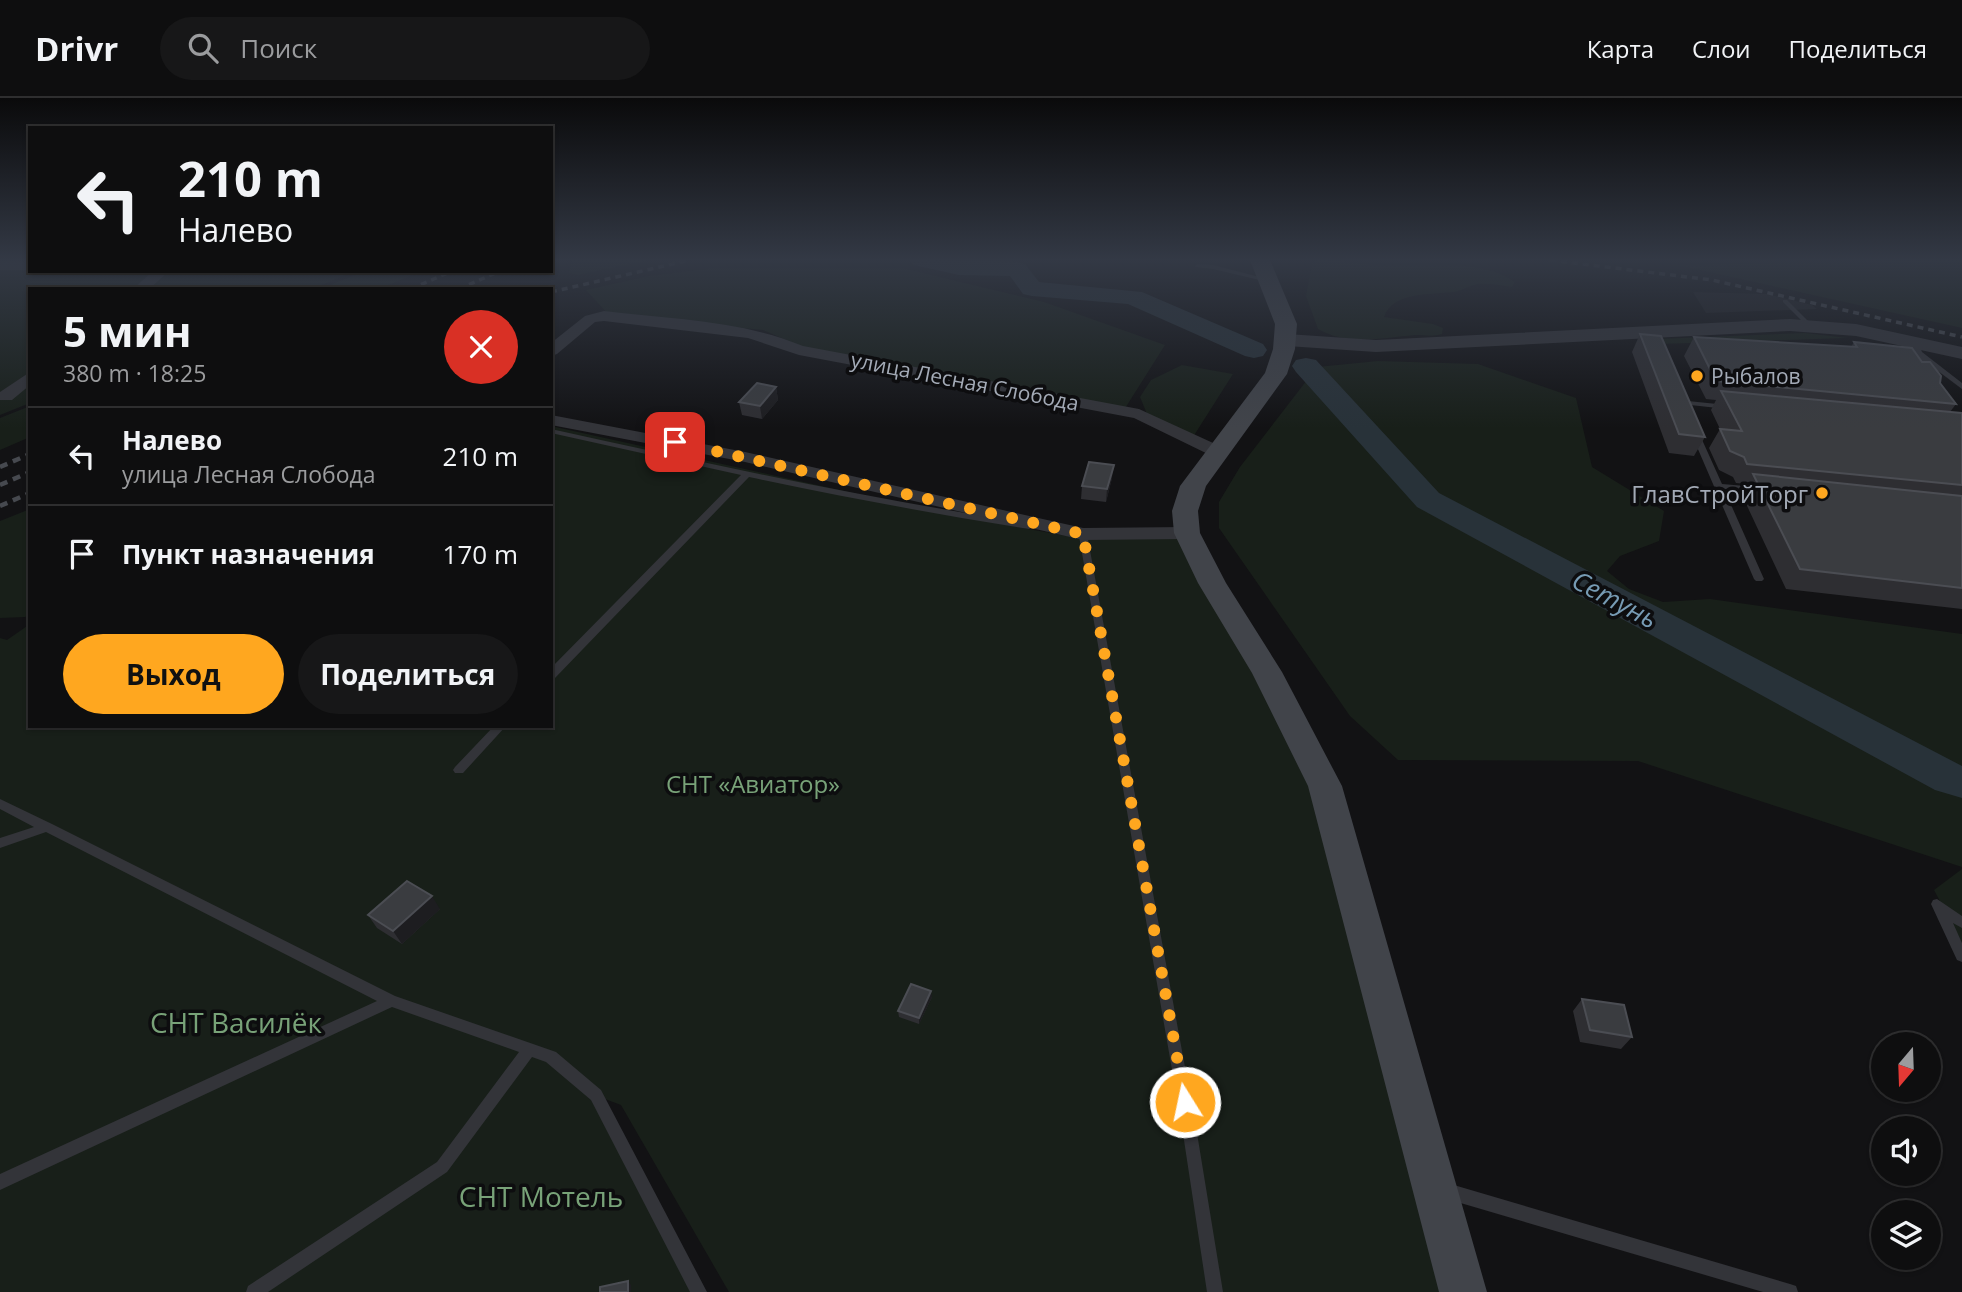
<!DOCTYPE html>
<html lang="ru">
<head>
<meta charset="utf-8">
<style>
	:root { --surface:#0e0e0f; --page:#171718; --text:#f1f3f6; --muted:#9b9c9e; --line:#2e2e2f; --accent:#ffa71f }
	body { margin:0; font-family:"Open Sans",sans-serif; background:var(--page); color:var(--text); height:100vh; display:flex; flex-direction:column; font-size:26px; white-space:nowrap }
	* { box-sizing:border-box; margin:0 }
	p { font-size:23px; color:var(--muted) }
	.icon { flex:none; width:38px; height:38px; fill:none; stroke:currentColor; stroke-width:2; stroke-linecap:round; stroke-linejoin:round }
	.map { position:relative; flex:1; overflow:hidden }
	.details { position:absolute; left:28px; top:189px; width:525px; height:441px; display:flex; flex-direction:column; background:var(--surface); border-radius:0px; box-shadow:0 2px 5px #0004,0 0 0 2px var(--line) }
	.details>* { flex:none }
	.banner { position:absolute; left:28px; top:28px; width:525px; height:147px; border-radius:0px; box-shadow:0 2px 5px #0004,0 0 0 2px var(--line); background:#0e0e0f; color:var(--text); overflow:hidden }
	.needle { width:46px; rotate:199deg }
	.controls { position:absolute; left:1871px; top:934px; display:grid; gap:14px }
	.controls a { display:grid; place-items:center; width:70px; height:70px; border-radius:50%; background:var(--surface); box-shadow:0 2px 5px #0004,0 0 0 2px var(--line); font-size:35px }
	.pin { position:absolute; display:grid; place-items:center; width:60px; height:60px; color:#fff; margin:-30px; border-radius:14px; box-shadow:0 4px 10px #0006 }
	.me { position:absolute; width:77px; margin:-38px; rotate:350deg; stroke-linejoin:round; filter:drop-shadow(0 0 5px #0008) }
	.turn { display:flex; align-items:center; gap:24px; height:147px; padding:0 35px; font-size:32px }
	.turn .icon { width:91px; height:91px; stroke-width:2.5 }
	.turn b { display:block; font-size:49px; line-height:60px }
	.round { display:grid; place-items:center; flex:none; width:74px; height:74px; border-radius:37px; background:var(--page) }
	.head { display:flex; align-items:center; justify-content:space-between; height:119px; padding:0 35px }
	h1 { font-size:42px; font-weight:700; line-height:52px }
	.primary-button { display:flex; gap:14px; margin-top:auto; padding:14px 35px }
	.primary-button a { flex:1; height:80px; border-radius:42px; background:var(--accent); color:#111; font-size:28px; font-weight:700; line-height:80px; text-align:center }
	.primary-button a+a { background:var(--page); color:var(--text) }
	ul { padding:0; list-style:none }
	li { display:flex; align-items:center; gap:21px; height:98px; padding:0 35px; border-top:2px solid var(--line) }
	li div { flex:1 }
	li b { display:block; font-size:26px }
	li em { font-style:normal }
	header { display:flex; align-items:center; gap:42px; box-sizing:border-box; height:98px; padding:0 35px; background:var(--surface); border-bottom:2px solid var(--line) }
	header strong { font-size:33px }
	nav { display:flex; gap:38px; margin-inline-start:auto; font-size:24px }
	.search { width:490px; height:63px; background:var(--page); display:flex; align-items:center; gap:18px; box-sizing:border-box; padding:0 24px; border-radius:38px; color:var(--muted); font-size:26px }
	.map>svg:first-child { display:block }
</style>
</head>
<body>
<header>
<strong>Drivr</strong>
<div class="search"><svg class="icon" aria-label="search" viewBox="0 0 24 24"><circle cx="10" cy="10" r="6"/><path d="M15 15l6 6"/></svg>Поиск</div>
<nav><a>Карта</a><a>Слои</a><a>Поделиться</a></nav>
</header>
<div class="map">
<svg width="1962" height="1194" viewBox="0 0 1962 1194">
	<rect width="100%" height="100%" fill="#121214"/>
	<path fill="#1e1e21" d="M 1693,194 L 1767,196 L 1812,207 L 1817,211 L 1706,215 Z"/>
	<path fill="#181f19" d="M 572,162 L 649,162 L 578,177 L 569,175 Z
		M 1318,162 C 1338,162 1357,166 1377,167 C 1418,169 1480,159 1515,184 L 1512,189 C 1502,188 1490,185 1479,186 C 1470,187 1462,193 1453,194 C 1432,197 1393,193 1384,219 L 1433,226 L 1443,230 L 1442,236 C 1432,239 1425,237 1415,237 C 1384,240 1347,248 1318,231 L 1306,198 L 1312,165 Z
		M 1962,162 L 1962,230 L 1678,167 Z
		M 0,163 L 30,164 L 30,173 L 355,173 L 312,191 L 30,191 L 30,305 L 0,317 Z
		M 715,170 L 902,170 L 1044,204 L 1165,247 L 1124,312 L 812,253 L 763,232 L 609,217 L 586,192 L 649,178 Z
		M 364,173 L 422,173 L 379,191 L 321,191 Z
		M 1805,235 L 1848,240 L 1660,246 L 1656,241 Z
		M 1378,263 L 1478,266 L 1576,300 L 1592,369 L 1664,413 L 1659,443 L 1620,458 L 1607,473 L 1629,491 L 1663,504 L 1710,501 L 1962,536 L 1962,769 L 1638,663 L 1398,662 L 1350,618 L 1219,430 L 1219,404 L 1240,369 L 1317,269 Z
		M 1182,267 L 1233,276 L 1193,339 L 1147,316 L 1140,299 L 1151,282 Z
		M 30,308 L 30,339 L 0,352 L 0,320 Z
		M 551,328 L 952,417 L 1078,440 L 1187,435 L 1325,688 L 1463,1194 L 729,1194 L 621,1007 L 597,998 L 697,1194 L 0,1194 L 0,540 L 7,542 L 30,526 L 30,628 L 551,628 Z
		M 30,411 L 30,516 L 25,519 L 0,520 L 0,423 Z
		M 1962,771 L 1962,845 L 1934,792 Z"/>
	<g fill="none" stroke-linecap="round" stroke-linejoin="round">
		<path fill="#283239" fill-rule="evenodd" d="M 910,162 L 1017,164 L 1025,166 L 1039,184 L 1142,194 L 1263,246 L 1267,252 L 1263,258 L 1254,260 L 1245,258 L 1128,206 L 1032,198 L 1023,196 L 1010,178 L 959,177 L 914,167 Z
			M 1306,260 L 1316,262 L 1439,395 L 1962,668 L 1962,700 L 1935,692 L 1417,409 L 1296,274 L 1292,268 L 1296,262 Z"/>
		<path fill="#333439" fill-rule="evenodd" d="M 1198,166 L 1213,167 L 1271,182 L 1268,184 L 1213,171 L 1196,169 L 1195,168 Z
			M 1783,202 L 1787,202 L 1812,227 L 1812,229 L 1808,229 L 1783,204 Z
			M 1911,242 L 1917,242 L 1922,254 L 1962,285 L 1962,291 L 1926,264 L 1931,275 L 1924,277 L 1910,244 Z
			M 1678,302 L 1727,307 L 1731,309 L 1727,311 L 1681,306 L 1678,306 Z
			M 551,331 C 710,366 868,401 1029,425 L 1033,428 L 1029,431 C 935,416 842,399 749,379 L 555,580 L 551,581 L 551,570 L 741,377 L 551,335 Z
			M 1692,333 L 1698,333 L 1699,335 L 1722,386 L 1757,389 L 1761,392 L 1757,395 L 1724,391 L 1764,481 L 1762,483 L 1756,483 L 1754,481 L 1691,335 Z
			M 1076,432 L 1086,434 L 1087,436 L 1196,1029 L 1223,1194 L 1207,1194 L 1182,1029 L 1079,438 L 1072,435 Z
			M 494,628 L 506,628 L 463,675 L 455,675 L 453,672 L 455,669 Z
			M 0,701 L 52,726 L 395,898 L 556,954 L 601,992 L 707,1194 L 690,1194 L 591,1002 L 546,964 L 532,959 L 447,1074 L 268,1194 L 246,1194 L 248,1188 L 437,1064 L 519,954 L 392,909 L 0,1092 L 0,1076 L 377,903 L 46,734 L 0,750 L 0,740 L 34,729 L 0,711 Z
			M 1937,801 L 1962,818 L 1962,830 L 1953,825 L 1962,845 L 1962,864 L 1957,862 L 1931,806 L 1933,802 Z
			M 1447,1085 L 1790,1186 L 1796,1188 L 1798,1194 L 1763,1194 L 1447,1101 L 1442,1098 L 1439,1093 L 1442,1088 Z"/>
		<path fill="#333439" fill-rule="evenodd" d="M 0,164 L 30,164 L 30,172 L 0,172 Z
			M 153,173 L 169,173 L 149,191 L 133,191 Z
			M 604,213 C 670,221 741,222 803,248 L 1139,311 L 1224,350 L 1227,354 L 1224,358 L 1212,358 L 1134,320 L 799,257 L 748,240 L 604,223 L 595,224 L 557,256 L 551,258 L 551,245 L 585,218 Z
			M 30,274 L 30,287 L 12,302 L 0,302 L 0,294 Z
			M 551,317 L 745,354 L 1083,430 L 1187,429 L 1194,431 L 1197,435 L 1194,439 L 1187,441 L 1083,442 L 745,364 L 551,327 Z"/>
		<path fill="#333439" fill-rule="evenodd" d="M 1790,221 L 1856,226 L 1962,249 L 1962,261 L 1856,238 L 1790,233 L 1376,254 L 1287,248 L 1277,242 L 1287,236 L 1376,242 Z"/>
		<path fill="#41444a" fill-rule="evenodd" d="M 1250,162 L 1270,162 L 1297,226 L 1295,251 L 1287,276 L 1206,388 L 1198,413 L 1200,435 L 1226,485 L 1282,574 L 1342,688 L 1487,1194 L 1439,1194 L 1308,688 L 1252,575 L 1198,485 L 1174,435 L 1172,413 L 1180,388 L 1265,275 L 1273,251 L 1275,226 Z"/>
		<path stroke="#46494f" stroke-width="3.5" stroke-dasharray="6 5" stroke-linecap="butt" d="M 1550,162 L 1712,182 L 1962,239
			M 411,191 L 452,173
			M 459,191 L 500,173
			M 551,194 L 690,162"/>
		<path stroke="#46494f" stroke-width="4.5" stroke-dasharray="8 6" stroke-linecap="butt" d="M 0,369 L 30,356
			M 0,387 L 30,374
			M 0,408 L 30,395"/>
	</g>
	<path fill="#2e2e32" d="M 1640,236 L 1705,339 L 1694,358 L 1669,355 L 1632,254 Z
		M 1694,239 L 1851,249 L 1854,244 L 1922,264 L 1956,306 L 1950,314 L 1962,315 L 1962,511 L 1786,491 L 1741,395 L 1747,386 L 1736,385 L 1733,379 L 1719,372 L 1709,350 L 1720,331 L 1711,312 L 1716,302 L 1706,301 L 1684,258 Z
		M 776,289 L 778,302 L 762,321 L 742,317 L 739,304 Z
		M 1112,380 L 1106,404 L 1081,401 L 1082,388 Z
		M 440,811 L 402,846 L 377,830 L 368,817 Z
		M 932,899 L 919,926 L 899,919 L 898,913 Z
		M 1582,901 L 1632,939 L 1621,951 L 1580,944 L 1573,913 Z"/>
	<path fill="#1d1d20" d="M 776,289 L 778,302 L 762,321 L 760,308 Z
		M 1114,367 L 1112,380 L 1106,404 L 1107,391 Z
		M 432,798 L 440,811 L 402,846 L 393,833 Z
		M 931,893 L 932,899 L 919,926 L 919,920 Z
		M 628,1183 L 631,1187 L 631,1194 L 628,1194 Z"/>
	<path fill="#3a3c40" stroke="#4b4d53" stroke-width="2" d="M 1640,236 L 1661,238 L 1705,339 L 1679,336 Z
		M 1694,239 L 1857,249 L 1854,244 L 1912,250 L 1922,264 L 1930,264 L 1941,278 L 1940,285 L 1956,306 L 1716,283 Z
		M 757,285 L 776,289 L 760,308 L 739,304 Z
		M 1721,293 L 1962,315 L 1962,387 L 1747,366 L 1744,359 L 1730,353 L 1720,331 L 1742,333 Z
		M 1089,364 L 1114,367 L 1107,391 L 1082,388 Z
		M 1753,376 L 1962,398 L 1962,490 L 1800,471 Z
		M 407,783 L 432,798 L 393,833 L 368,817 Z
		M 911,886 L 931,893 L 919,920 L 898,913 Z
		M 1582,901 L 1624,907 L 1632,939 L 1590,932 Z
		M 628,1183 L 628,1194 L 600,1194 L 600,1189 Z"/>
	<linearGradient id="sky" x2="0" y2="1"><stop stop-color="#0a0a0b"/><stop offset="0.49" stop-color="#333945"/><stop offset="1" stop-color="#333945" stop-opacity="0"/></linearGradient>
	<rect width="1962" height="330" fill="url(#sky)"/>
	<g fill="none" stroke-linecap="round" stroke-linejoin="round">
		<path stroke="#ffa71f" stroke-width="12" stroke-dasharray="0 21.6" d="M 675,344 L 1083,436 L 1185,1004"/>
	</g>
	<g fill="#ffa71f" stroke="#0d0d0f" stroke-width="2.5">
		<circle cx="1697" cy="278" r="7"/>
		<circle cx="1822" cy="395" r="7"/>
	</g>
	<g text-anchor="middle" dominant-baseline="central" stroke-width="7" stroke-linejoin="round" paint-order="stroke">
		<g font-size="21" fill="#a3aab6" stroke="#0d0d0f" text-anchor="start">
			<text x="1711" y="278">Рыбалов</text>
		</g>
		<g font-size="21" fill="#a3aab6" stroke="#0d0d0f">
			<text transform="translate(965 283) rotate(11)">улица Лесная Слобода</text>
		</g>
		<g font-size="24" fill="#a3aab6" stroke="#0d0d0f" text-anchor="end">
			<text x="1808" y="395">ГлавСтройТорг</text>
		</g>
		<g font-size="24" fill="#78a278" stroke="#0d0d0f">
			<text x="753" y="685">СНТ «Авиатор»</text>
		</g>
		<g font-size="26" font-style="italic" fill="#779bb4" stroke="#0d0d0f">
			<text transform="translate(1615 501) rotate(28)">Сетунь</text>
		</g>
		<g font-size="28" fill="#78a278" stroke="#0d0d0f">
			<text x="236" y="924">СНТ Василёк</text>
			<text x="541" y="1098">СНТ Мотель</text>
		</g>
	</g>
</svg>
<div class="controls">
<a><svg class="needle" viewBox="-14 -14 28 28"><path d="M0-13l5 13h-10z" fill="#e53935"/><path d="M0 13l5-13h-10z" fill="#9b9c9e"/></svg></a>
<a><svg class="icon" aria-label="sound" viewBox="0 0 24 24"><path d="M4 9h4l5-4v14l-5-4H4zM17 9q2 3 0 6"/></svg></a>
<a><svg class="icon" aria-label="layers" viewBox="0 0 24 24"><path d="M12 4l9 5-9 5-9-5zM3 14l9 5 9-5"/></svg></a>
</div>
<div class="pin" style="left:675px;top:344px;background:#d93025"><svg class="icon" aria-label="arrive" viewBox="0 0 24 24"><path d="M6 21V4h12l-3 4 3 4H6"/></svg></div>
<svg class="me" style="left:1185px;top:1004px" viewBox="-20 -20 40 40"><circle r="17" fill="#ffa71f" stroke="#fff" stroke-width="3"/><path d="M0-11L8 9 0 5-8 9z" fill="#fff"/></svg>
<div class="banner">
<div class="turn"><svg class="icon" aria-label="left" viewBox="0 0 24 24"><path d="M17 20v-9H6M10 6l-5 5 5 5"/></svg><div><b>210 m</b>Налево</div></div>
</div>
<section class="details">
<div class="head"><div><h1>5 мин</h1><p>380 m · 18:25</p></div><a class="round" style="background:#d93025;color:#fff"><svg class="icon" aria-label="close" viewBox="0 0 24 24"><path d="M6 6l12 12M18 6L6 18"/></svg></a></div>
<ul>
<li><svg class="icon" aria-label="left" viewBox="0 0 24 24"><path d="M17 20v-9H6M10 6l-5 5 5 5"/></svg><div><b>Налево</b><p>улица Лесная Слобода</p></div><em>210 m</em></li>
<li><svg class="icon" aria-label="arrive" viewBox="0 0 24 24"><path d="M6 21V4h12l-3 4 3 4H6"/></svg><div><b>Пункт назначения</b></div><em>170 m</em></li>
</ul>
<div class="primary-button"><a>Выход</a><a>Поделиться</a></div>
</section>
</div>
</body>
</html>
